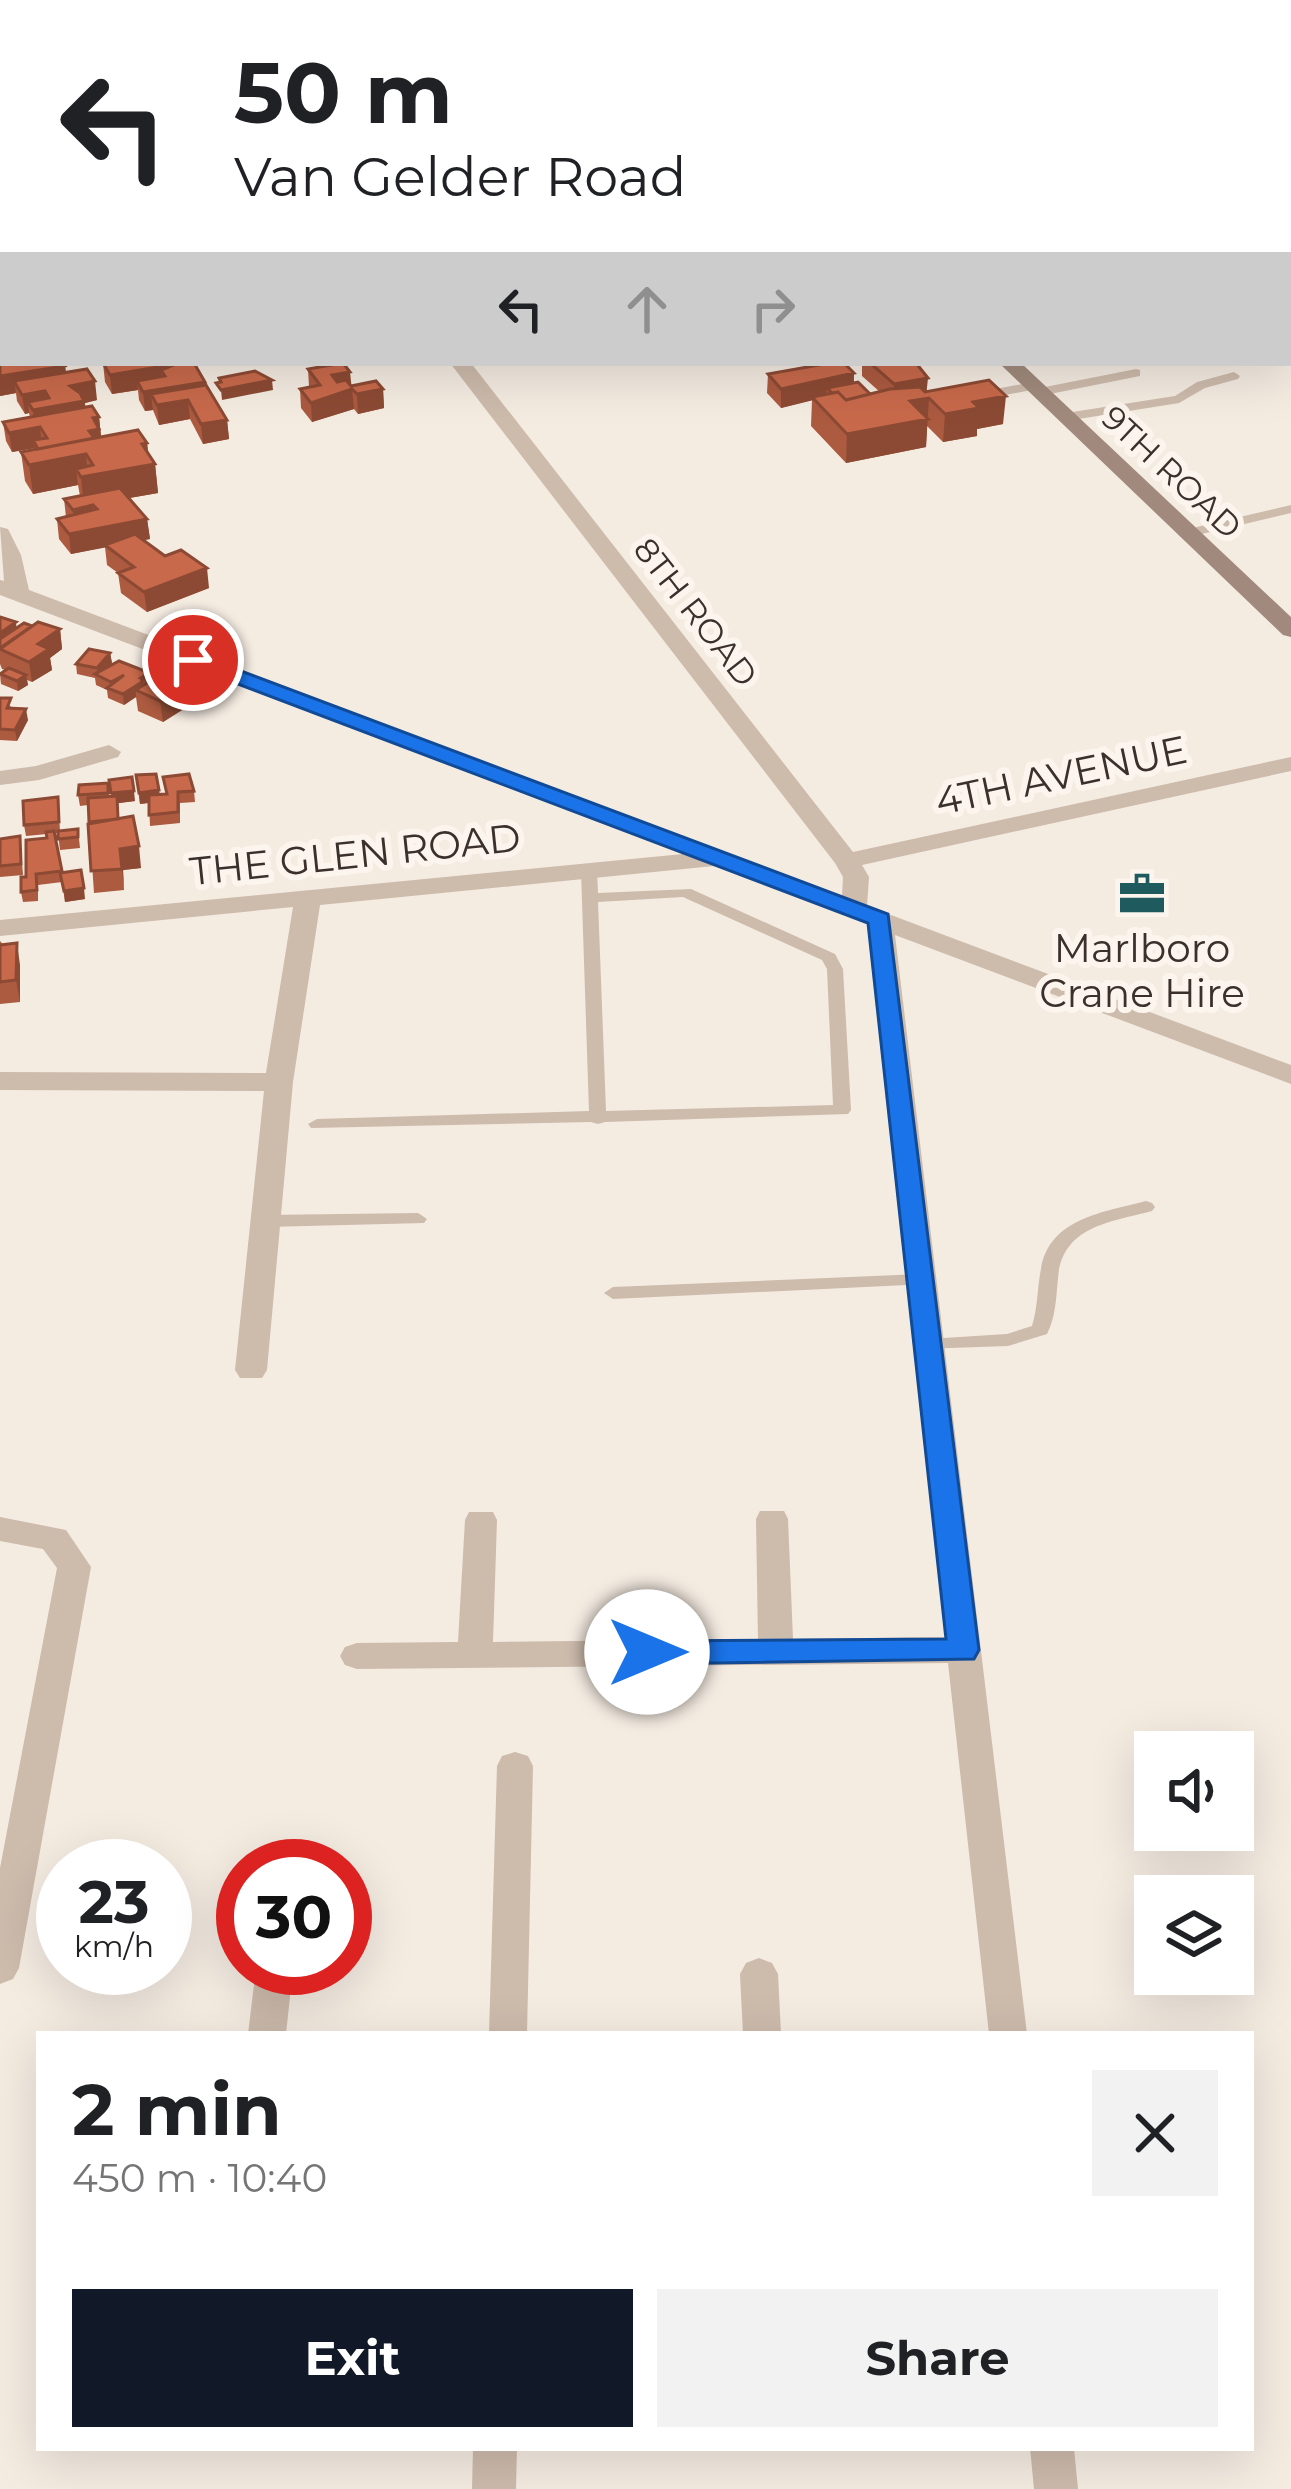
<!DOCTYPE html>
<html lang="en">
<head>
<meta charset="utf-8">
<style>
	:root { --surface:#fff; --page:#f2f2f2; --text:#202124; --muted:#757577; --accent:#111827 }
	body { margin:0; font-family:Montserrat,sans-serif; background:var(--page); color:var(--text); height:100vh; display:flex; flex-direction:column; font-size:45px; white-space:nowrap }
	* { box-sizing:border-box; margin:0 }
	p { font-size:39px; color:var(--muted) }
	.icon { flex:none; width:66px; height:66px; fill:none; stroke:currentColor; stroke-width:2; stroke-linecap:round; stroke-linejoin:round }
	.map { position:relative; flex:1; overflow:hidden }
	.panel { position:absolute; left:36px; top:2031px; width:1218px; height:420px; display:flex; flex-direction:column; background:var(--surface); border-radius:0px; box-shadow:0 12px 48px #0002 }
	.panel>* { flex:none }
	.hud { position:absolute; left:0px; top:0px; width:1293px; height:366px; box-shadow:0 12px 48px #0002; background:#fff; color:var(--text); overflow:hidden }
	.tools { position:absolute; left:1134px; top:1731px; display:grid; gap:24px }
	.tools a { display:grid; place-items:center; width:120px; height:120px; border-radius:0px; background:var(--surface); box-shadow:0 12px 48px #0002; font-size:60px }
	.speed { position:absolute; left:36px; top:1839px; display:flex; gap:24px; font-size:60px; font-weight:700; text-align:center }
	.speed>* { display:grid; place-content:center; width:156px; height:156px; border-radius:50%; background:var(--surface); box-shadow:0 12px 48px #0002; line-height:1 }
	.speed small { font-size:30px; font-weight:400 }
	.speed .limit { border:18px solid #d22; background:#fff; color:#111 }
	.pin { position:absolute; display:grid; place-items:center; width:102px; height:102px; color:#fff; margin:-51px; border:6px solid #fff; border-radius:50%; box-shadow:0 3px 12px #0007 }
	.me { position:absolute; width:132px; margin:-66px; rotate:90deg; stroke-linejoin:round; filter:drop-shadow(0 0 9px #0008) }
	.turn { display:flex; align-items:center; gap:42px; height:252px; padding:0 36px; font-size:54px }
	.turn .icon { width:156px; height:156px; stroke-width:2.5 }
	.turn b { display:block; font-size:84px; line-height:102px }
	.lanes { display:flex; align-items:center; height:114px; padding:0 36px; background:#0003; justify-content:center; gap:60px; direction:ltr }
	.lanes .off { opacity:.35 }
	.round { display:grid; place-items:center; flex:none; width:126px; height:126px; border-radius:0px; background:var(--page) }
	.head { display:flex; align-items:center; justify-content:space-between; height:204px; padding:0 36px }
	h1 { font-size:72px; font-weight:700; line-height:90px }
	.button { display:flex; gap:24px; margin-top:auto; padding:24px 36px }
	.button a { flex:1; height:138px; border-radius:0px; background:var(--accent); color:#fff; font-size:48px; font-weight:700; line-height:138px; text-align:center }
	.button a+a { background:var(--page); color:var(--text) }
	.map>svg:first-child { display:block }
</style>
</head>
<body>
<div class="map">
<svg width="1291" height="2489" viewBox="0 0 1291 2489">
	<rect width="100%" height="100%" fill="#f4ebe1"/>
	<g fill="none" stroke-linecap="round" stroke-linejoin="round">
		<path fill="#cdbbac" fill-rule="evenodd" d="M 735,0 L 746,0 L 748,3 L 737,3 Z
			M 1290,145 L 1291,145 L 1291,151 L 1290,151 Z
			M 1136,369 L 1140,370 L 1140,376 L 1040,396 L 1034,392 L 1040,388 Z
			M 1234,372 L 1240,376 L 1238,379 L 1205,388 L 1179,403 L 1066,421 L 1060,417 L 1066,413 L 1175,396 L 1197,382 Z
			M 1033,382 L 1039,386 L 1037,389 L 979,400 L 973,396 L 979,392 Z
			M 1291,505 L 1291,513 L 1189,537 L 1182,533 L 1184,530 Z
			M 589,866 L 597,871 L 598,893 L 691,889 L 835,954 L 843,969 L 851,1110 L 848,1114 L 605,1122 L 598,1124 L 591,1122 L 311,1128 L 308,1124 L 317,1119 L 589,1111 L 581,871 ZM 683,897 L 822,960 L 827,969 L 833,1105 L 606,1111 L 598,902 Z
			M 1146,1201 L 1152,1203 L 1155,1207 L 1152,1211 C 1111,1222 1062,1226 1058,1278 C 1056,1298 1056,1316 1047,1334 L 1008,1346 L 921,1349 L 919,1345 L 921,1341 L 928,1339 L 1007,1334 L 1032,1326 C 1038,1307 1037,1288 1041,1269 C 1049,1218 1105,1212 1146,1201 Z
			M 418,1213 L 427,1219 L 424,1223 L 266,1227 L 257,1221 L 266,1215 Z
			M 921,1274 L 927,1276 L 930,1280 L 927,1284 L 613,1299 L 604,1293 L 613,1287 Z"/>
		<path fill="#cdbbac" fill-rule="evenodd" d="M 176,0 L 192,0 L 194,3 L 178,3 Z
			M 1056,0 L 1074,0 L 1076,3 L 1058,3 Z
			M 0,110 L 3,110 L 0,121 Z
			M 1290,163 L 1291,163 L 1291,175 L 1290,174 Z
			M 450,363 L 471,363 L 853,852 L 1291,757 L 1291,771 L 862,865 L 869,877 L 867,906 L 1291,1065 L 1291,1084 L 895,935 L 1027,2034 L 989,2034 L 948,1663 L 357,1669 L 345,1665 L 340,1656 L 345,1647 L 357,1643 L 458,1642 L 465,1520 L 469,1512 L 493,1512 L 497,1520 L 493,1642 L 758,1639 L 756,1519 L 760,1511 L 784,1511 L 788,1519 L 793,1639 L 945,1637 L 867,924 L 714,866 L 320,905 L 293,1082 L 267,1370 L 262,1378 L 240,1378 L 235,1370 L 264,1091 L 0,1090 L 0,1072 L 266,1073 L 293,907 L 0,936 L 0,920 L 683,854 L 0,595 L 0,580 L 4,581 L 0,527 L 8,529 L 21,555 L 29,590 L 842,896 L 843,877 L 835,863 Z
			M 109,745 L 121,752 L 118,757 L 39,780 L 0,785 L 0,771 L 36,766 Z
			M 0,1517 L 66,1530 L 91,1567 L 19,1968 L 13,1979 L 0,1984 L 0,1868 L 57,1568 L 43,1549 L 0,1541 Z
			M 515,1752 L 528,1756 L 533,1766 L 527,2034 L 489,2034 L 497,1766 L 502,1756 Z
			M 759,1958 L 772,1963 L 778,1974 L 781,2034 L 743,2034 L 740,1974 L 746,1963 Z
			M 256,1968 L 293,1969 L 286,2034 L 248,2034 Z
			M 473,2448 L 517,2448 L 516,2489 L 472,2489 Z
			M 1030,2448 L 1074,2448 L 1078,2489 L 1034,2489 Z"/>
		<path fill="#a18a7d" fill-rule="evenodd" d="M 621,0 L 638,0 L 640,3 L 623,3 Z
			M 999,363 L 1021,363 L 1291,617 L 1291,637 L 1283,635 Z"/>
	</g>
	<path fill="#ac5a40" d="M 0,267 L 3,267 L 3,312 L 0,312 Z
		M 0,319 L 3,363 L 65,366 L 66,372 L 97,400 L 85,403 L 85,407 L 99,417 L 101,436 L 147,443 L 148,454 L 155,464 L 158,493 L 129,498 L 147,519 L 150,539 L 143,540 L 209,588 L 147,612 L 121,593 L 118,573 L 107,565 L 105,547 L 71,554 L 59,539 L 57,519 L 66,517 L 64,499 L 80,496 L 78,485 L 33,494 L 25,481 L 21,452 L 35,448 L 12,452 L 6,441 L 3,422 L 30,417 L 29,413 L 25,414 L 17,401 L 16,393 L 0,396 Z
		M 103,363 L 194,363 L 227,420 L 229,439 L 203,444 L 190,419 L 159,425 L 153,410 L 145,411 L 139,400 L 138,390 L 112,394 L 105,382 Z
		M 862,363 L 916,363 L 927,391 L 1003,424 L 977,429 L 977,436 L 943,442 L 927,426 L 926,447 L 846,463 L 811,426 L 812,400 L 781,408 L 767,393 L 768,374 L 854,373 L 854,383 L 870,394 L 880,392 L 862,376 Z
		M 308,369 L 351,386 L 383,389 L 384,408 L 358,414 L 354,409 L 312,422 L 301,408 L 300,389 L 309,387 Z
		M 0,617 L 16,628 L 32,626 L 60,629 L 62,649 L 50,658 L 52,670 L 32,682 L 27,680 L 28,685 L 18,691 L 1,684 L 0,674 L 5,670 L 2,669 L 0,664 Z
		M 110,653 L 112,663 L 108,667 L 150,673 L 207,672 L 209,693 L 163,722 L 138,711 L 136,697 L 124,705 L 108,698 L 107,690 L 96,685 L 95,678 L 77,674 L 76,664 Z
		M 0,698 L 28,720 L 17,741 L 0,740 Z
		M 136,775 L 160,795 L 166,794 L 163,777 L 194,791 L 195,802 L 180,803 L 180,823 L 150,826 L 149,803 L 140,804 Z
		M 108,783 L 109,796 L 135,801 L 118,803 L 119,819 L 141,868 L 123,870 L 124,890 L 94,893 L 88,805 L 80,806 L 78,795 Z
		M 58,797 L 60,831 L 78,829 L 80,848 L 60,850 L 58,833 L 54,833 L 62,873 L 85,899 L 65,902 L 62,882 L 38,885 L 38,901 L 23,902 L 21,892 L 26,877 L 47,838 L 47,834 L 26,836 L 24,825 Z
		M 20,836 L 23,875 L 0,877 L 0,839 Z
		M 0,941 L 20,965 L 20,1002 L 0,1004 Z"/>
	<path fill="#8c4a34" d="M 0,149 L 3,149 L 3,167 L 0,167 Z
		M 176,364 L 165,376 L 161,370 L 163,386 L 137,381 L 138,390 L 112,394 L 110,375 Z
		M 65,366 L 67,385 L 14,381 L 16,393 L 0,396 L 0,376 Z
		M 350,372 L 354,409 L 312,422 L 311,403 L 332,375 Z
		M 854,373 L 853,392 L 827,388 L 826,397 L 781,408 L 781,389 Z
		M 928,378 L 926,397 L 893,403 L 894,384 Z
		M 272,380 L 273,390 L 222,400 L 221,390 Z
		M 95,381 L 97,400 L 85,403 L 87,420 L 40,429 L 43,447 L 33,440 L 35,448 L 12,452 L 9,433 L 35,428 L 33,410 L 28,402 L 29,413 L 25,414 L 22,395 L 45,391 L 48,407 L 70,386 Z
		M 205,382 L 207,401 L 188,400 L 190,419 L 159,425 L 157,405 L 151,394 L 153,410 L 145,411 L 143,392 Z
		M 383,389 L 384,408 L 358,414 L 357,394 Z
		M 1006,396 L 1003,424 L 977,429 L 977,436 L 943,442 L 945,414 L 973,402 Z
		M 929,398 L 926,447 L 846,463 L 847,434 L 910,401 Z
		M 99,417 L 101,436 L 86,454 L 88,475 L 142,444 L 147,443 L 150,465 L 155,464 L 158,493 L 84,506 L 81,477 L 76,469 L 78,485 L 33,494 L 29,465 L 89,431 L 93,418 Z
		M 227,420 L 229,439 L 203,444 L 201,424 Z
		M 93,505 L 96,524 L 75,530 L 73,510 Z
		M 147,519 L 150,539 L 71,554 L 69,534 Z
		M 207,568 L 209,588 L 147,612 L 144,592 Z
		M 16,622 L 17,633 L 0,644 L 0,633 Z
		M 60,629 L 62,649 L 50,658 L 52,670 L 32,682 L 29,662 L 38,644 Z
		M 110,653 L 112,663 L 98,678 L 97,668 Z
		M 207,672 L 209,693 L 163,722 L 160,701 Z
		M 26,675 L 28,685 L 18,691 L 17,681 Z
		M 142,682 L 143,693 L 136,690 L 136,697 L 124,705 L 123,694 Z
		M 26,709 L 28,720 L 17,741 L 15,730 Z
		M 159,790 L 161,801 L 140,804 L 139,793 Z
		M 134,791 L 135,801 L 112,804 L 111,793 Z
		M 139,846 L 141,868 L 123,870 L 124,890 L 120,849 Z
		M 84,888 L 85,899 L 65,902 L 64,891 Z
		M 17,943 L 20,965 L 20,1002 L 16,980 Z"/>
	<path fill="#c8694b" stroke="#8c4a34" stroke-width="3" d="M 0,118 L 3,118 L 3,149 L 0,149 Z
		M 0,267 L 3,267 L 3,293 L 0,294 Z
		M 0,319 L 3,319 L 3,338 L 0,338 Z
		M 3,341 L 3,363 L 63,363 L 65,366 L 0,376 L 0,342 Z
		M 103,363 L 194,363 L 205,382 L 143,392 L 137,381 L 165,376 L 161,370 L 176,364 L 110,375 Z
		M 343,363 L 350,372 L 332,375 L 337,382 L 346,380 L 351,386 L 376,381 L 383,389 L 357,394 L 352,389 L 311,403 L 300,389 L 320,385 L 308,369 Z
		M 830,363 L 844,363 L 854,373 L 781,389 L 768,374 Z
		M 870,363 L 916,363 L 928,378 L 894,384 Z
		M 87,369 L 95,381 L 70,386 L 80,393 L 84,401 L 33,410 L 28,402 L 49,398 L 45,391 L 22,395 L 14,381 Z
		M 255,371 L 272,380 L 221,390 L 216,383 L 221,382 L 219,378 Z
		M 989,380 L 1006,396 L 973,402 L 979,408 L 945,414 L 929,398 L 910,401 L 928,419 L 847,434 L 812,397 L 838,392 L 846,400 L 890,389 L 920,387 L 925,392 Z
		M 858,382 L 870,394 L 846,400 L 838,392 L 832,393 L 827,388 Z
		M 206,385 L 227,420 L 201,424 L 188,400 L 157,405 L 151,394 Z
		M 92,406 L 99,417 L 93,418 L 99,429 L 89,431 L 94,438 L 38,449 L 33,440 L 47,438 L 40,427 L 9,433 L 3,422 Z
		M 138,430 L 147,443 L 142,444 L 155,464 L 81,477 L 76,469 L 93,465 L 86,454 L 29,465 L 21,452 Z
		M 120,488 L 147,519 L 69,534 L 57,519 L 97,509 L 93,505 L 73,510 L 64,499 Z
		M 135,534 L 165,556 L 181,550 L 207,568 L 144,592 L 118,573 L 134,567 L 105,545 Z
		M 0,617 L 16,622 L 0,633 Z
		M 38,622 L 60,629 L 38,644 L 49,649 L 29,662 L 0,649 Z
		M 24,623 L 32,626 L 0,648 L 0,639 Z
		M 89,649 L 110,653 L 97,668 L 76,664 Z
		M 119,661 L 150,673 L 141,678 L 142,682 L 123,694 L 107,688 L 124,675 L 111,682 L 95,674 Z
		M 182,662 L 207,672 L 160,701 L 136,690 L 150,681 L 141,678 L 155,670 L 164,673 Z
		M 9,668 L 26,675 L 17,681 L 0,674 Z
		M 0,698 L 11,698 L 7,708 L 26,709 L 15,730 L 0,729 Z
		M 156,774 L 159,790 L 139,793 L 136,775 Z
		M 189,774 L 194,791 L 178,792 L 178,812 L 149,815 L 149,795 L 167,794 L 163,777 Z
		M 132,777 L 134,791 L 111,793 L 109,780 Z
		M 108,783 L 108,793 L 78,795 L 79,785 Z
		M 117,796 L 118,819 L 89,822 L 88,798 Z
		M 58,797 L 59,822 L 24,825 L 23,801 Z
		M 133,816 L 139,846 L 120,849 L 122,869 L 91,871 L 88,824 Z
		M 78,829 L 78,837 L 58,839 L 58,831 Z
		M 54,831 L 62,871 L 36,874 L 37,890 L 21,892 L 21,877 L 26,877 L 26,840 L 47,838 L 46,832 Z
		M 20,836 L 21,864 L 0,866 L 0,839 Z
		M 81,870 L 84,888 L 64,891 L 60,873 Z
		M 17,943 L 16,980 L 0,982 L 0,945 Z"/>
	<path fill="#1a73e8" stroke="#114b97" stroke-width="3" d="M 193,653 L 888,914 L 979,1650 L 974,1659 L 647,1664 L 636,1661 L 631,1652 L 636,1644 L 647,1641 L 946,1639 L 868,923 L 185,664 L 185,655 Z"/>
	<defs>
		<symbol id="office-bare" viewBox="-9 -9 18 18"><path d="M-6-3h4V-5.5h4V-3h4V5H-6ZM-1-4.5V-3h2v-1.5ZM-6 0V1H6V0Z" fill="#1f5a5e" stroke="#fbf5ee" stroke-width="2.5" paint-order="stroke"/></symbol>
	</defs>
	<g fill-rule="evenodd">
		<use href="#office-bare" x="1109" y="861" width="66" height="66"/>
	</g>
	<g text-anchor="middle" dominant-baseline="central" stroke-width="12" stroke-linejoin="round" paint-order="stroke">
		<g font-size="33" fill="#3b302b" stroke="#fbf5ee">
			<text transform="translate(1172 472) rotate(43)">9TH ROAD</text>
			<text transform="translate(696 612) rotate(52)">8TH ROAD</text>
		</g>
		<g font-size="39" fill="#3b302b" stroke="#fbf5ee">
			<text transform="translate(1061 775) rotate(-12)">4TH AVENUE</text>
			<text transform="translate(355 854) rotate(-6)">THE GLEN ROAD</text>
		</g>
		<g font-size="39" fill="#3b302b" stroke="#fbf5ee">
			<text x="1142" y="948">Marlboro<tspan x="1142" dy="45">Crane Hire</tspan></text>
		</g>
	</g>
</svg>
<div class="tools">
<a><svg class="icon" aria-label="sound" viewBox="0 0 24 24"><path d="M4 9h4l5-4v14l-5-4H4zM17 9q2 3 0 6"/></svg></a>
<a><svg class="icon" aria-label="layers" viewBox="0 0 24 24"><path d="M12 4l9 5-9 5-9-5zM3 14l9 5 9-5"/></svg></a>
</div>
<div class="speed"><div>23<small>km/h</small></div><div class="limit">30</div></div>
<div class="pin" style="left:193px;top:660px;background:#d93025"><svg class="icon" aria-label="arrive" viewBox="0 0 24 24"><path d="M6 21V4h12l-3 4 3 4H6"/></svg></div>
<svg class="me" style="left:647px;top:1652px" viewBox="-20 -20 40 40"><circle r="19" fill="#fff"/><path d="M0-13L10 11 0 6-10 11z" fill="#1a73e8"/></svg>
<div class="hud">
<div class="turn"><svg class="icon" aria-label="left" viewBox="0 0 24 24"><path d="M17 20v-9H6M10 6l-5 5 5 5"/></svg><div><b>50 m</b>Van Gelder Road</div></div>
<div class="lanes"><svg class="icon" aria-label="left" viewBox="0 0 24 24"><path d="M17 20v-9H6M10 6l-5 5 5 5"/></svg><svg class="icon off" aria-label="ahead" viewBox="0 0 24 24"><path d="M12 20V5M6 11l6-6 6 6"/></svg><svg class="icon off" aria-label="right" viewBox="0 0 24 24"><path d="M7 20v-9h11M14 6l5 5-5 5"/></svg></div>
</div>
<section class="panel">
<div class="head"><div><h1>2 min</h1><p>450 m · 10:40</p></div><a class="round"><svg class="icon" aria-label="close" viewBox="0 0 24 24"><path d="M6 6l12 12M18 6L6 18"/></svg></a></div>
<div class="button"><a>Exit</a><a>Share</a></div>
</section>
</div>
</body>
</html>
